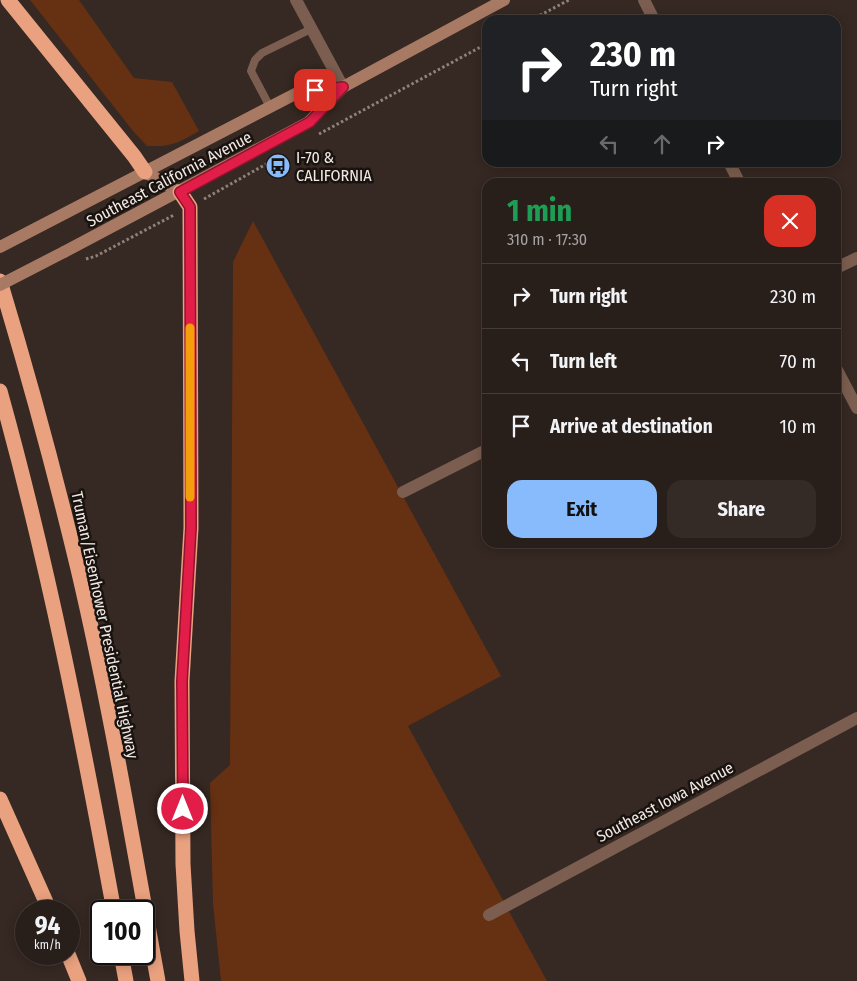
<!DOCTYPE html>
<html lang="en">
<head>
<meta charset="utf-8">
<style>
	:root { --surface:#281e1a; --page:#342b27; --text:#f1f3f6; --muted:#a5a2a2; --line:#443c39; --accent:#87bbfb }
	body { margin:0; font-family:"Fira Sans Condensed",sans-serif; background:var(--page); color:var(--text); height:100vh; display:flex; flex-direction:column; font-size:19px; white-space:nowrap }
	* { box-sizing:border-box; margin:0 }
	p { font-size:16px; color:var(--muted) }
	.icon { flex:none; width:28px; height:28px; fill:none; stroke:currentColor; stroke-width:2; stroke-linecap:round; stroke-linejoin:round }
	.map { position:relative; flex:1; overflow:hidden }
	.drawer { position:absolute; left:482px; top:178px; width:359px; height:370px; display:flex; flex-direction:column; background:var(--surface); border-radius:15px; box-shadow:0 2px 12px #0003,0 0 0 1px var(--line) }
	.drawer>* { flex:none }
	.top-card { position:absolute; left:482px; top:15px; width:359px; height:152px; border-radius:15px; box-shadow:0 2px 12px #0003,0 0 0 1px var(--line); background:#202124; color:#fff; overflow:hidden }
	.speed { position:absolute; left:15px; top:900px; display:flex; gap:10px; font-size:25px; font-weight:700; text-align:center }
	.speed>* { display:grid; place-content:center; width:65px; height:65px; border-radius:50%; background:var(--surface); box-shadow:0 2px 12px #0003,0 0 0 1px var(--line); line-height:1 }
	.speed small { font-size:12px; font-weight:400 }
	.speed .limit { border:2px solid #111; border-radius:8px; background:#fff; color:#111 }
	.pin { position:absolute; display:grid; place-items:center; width:42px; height:42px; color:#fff; margin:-21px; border-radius:10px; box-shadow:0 2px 8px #0006 }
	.me { position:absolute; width:55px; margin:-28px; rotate:0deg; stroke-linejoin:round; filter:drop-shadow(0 0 4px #0008) }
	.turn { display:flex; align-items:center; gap:18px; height:105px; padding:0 25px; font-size:22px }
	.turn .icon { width:65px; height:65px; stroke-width:2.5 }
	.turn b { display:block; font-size:35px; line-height:42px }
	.lanes { display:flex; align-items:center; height:48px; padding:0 25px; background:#0003; justify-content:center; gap:25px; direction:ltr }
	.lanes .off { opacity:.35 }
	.round { display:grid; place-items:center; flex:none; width:52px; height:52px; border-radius:15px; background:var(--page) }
	.summary { display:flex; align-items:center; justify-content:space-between; height:85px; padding:0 25px }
	h1 { font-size:30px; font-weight:700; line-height:38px; color:#1e9e55 }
	.button { display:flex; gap:10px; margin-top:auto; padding:10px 25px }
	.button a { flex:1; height:58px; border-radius:15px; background:var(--accent); color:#111; font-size:20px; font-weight:700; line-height:58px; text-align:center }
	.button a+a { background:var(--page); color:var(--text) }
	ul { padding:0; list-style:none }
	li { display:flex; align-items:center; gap:15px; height:65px; padding:0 25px; border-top:1px solid var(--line) }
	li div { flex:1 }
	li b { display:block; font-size:19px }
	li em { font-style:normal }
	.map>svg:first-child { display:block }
</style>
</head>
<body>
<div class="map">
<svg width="857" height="981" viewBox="0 0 857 981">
	<rect width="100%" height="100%" fill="#362822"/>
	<path fill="#663012" d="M 30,0 L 79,0 L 134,78 L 172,82 L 199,131 C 178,143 172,147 147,146 L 133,131 Z
		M 253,221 L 501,676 L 408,726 L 547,981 L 221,981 L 213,904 L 210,783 L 230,765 L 233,262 Z"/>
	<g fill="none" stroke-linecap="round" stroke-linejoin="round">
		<path stroke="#8d827c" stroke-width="3" stroke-dasharray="2.5 2.5" stroke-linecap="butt" d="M 531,20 L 569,0
			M 319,134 L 488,43
			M 204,199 L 277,158
			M 86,259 L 96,256 L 174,215"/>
		<path stroke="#7b5e50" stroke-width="8" d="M 270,107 L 251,71 L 255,60 L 262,53 L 311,29"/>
		<path stroke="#7b5e50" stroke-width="12" d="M 296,0 L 343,87
			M 644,0 L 654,20
			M 729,162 L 739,182
			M 836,268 L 857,258
			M 836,368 L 857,408
			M 403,492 L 488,449
			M 489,915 L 857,718"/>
		<path stroke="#a87a63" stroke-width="12" d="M 145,172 L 180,192
			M 0,247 L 301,91 L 343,87
			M 64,252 L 309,122 L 343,87 L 504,0"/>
		<path stroke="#e9a17f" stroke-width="15" d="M 8,0 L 134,156 L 145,172
			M 180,192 L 190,207 L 191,528 L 182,681 L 183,864 L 187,931 L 192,981
			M 0,281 C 29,377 55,473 78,569 C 110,705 133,844 158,981
			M 0,391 C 48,563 82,737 114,911
			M 0,799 L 50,911
			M 68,954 L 79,981
			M 121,954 L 126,981"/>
		<path stroke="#a87a63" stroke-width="12" d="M 0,285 L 64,252"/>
	</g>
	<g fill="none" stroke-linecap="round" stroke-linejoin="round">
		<defs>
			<path id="route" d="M 183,809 L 182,681 L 191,528 L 190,207 L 180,192 L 310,122 L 343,87 L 315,90"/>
		</defs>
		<use href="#route" stroke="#92132f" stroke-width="12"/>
		<use href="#route" stroke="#e11d48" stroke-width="9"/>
		<path stroke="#f59e0b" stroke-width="9" d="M 190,328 L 190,497"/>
	</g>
	<defs>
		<symbol id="bus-disc" viewBox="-11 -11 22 22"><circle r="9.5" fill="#87bbfb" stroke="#191310"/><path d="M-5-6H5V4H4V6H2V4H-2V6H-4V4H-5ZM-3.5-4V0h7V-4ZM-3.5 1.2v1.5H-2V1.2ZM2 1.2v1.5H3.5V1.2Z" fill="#111"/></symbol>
	</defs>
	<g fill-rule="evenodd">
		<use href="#bus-disc" x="264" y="152" width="28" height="28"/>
	</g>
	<g text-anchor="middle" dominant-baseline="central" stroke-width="5" stroke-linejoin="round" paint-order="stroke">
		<g font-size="16" fill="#f2e9e5" stroke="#191310" text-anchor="start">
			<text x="296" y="157">I-70 &amp;<tspan x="296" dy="18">CALIFORNIA</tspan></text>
		</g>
		<g font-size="16" fill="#f2e9e5" stroke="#191310">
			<text transform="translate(169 179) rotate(-28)">Southeast California Avenue</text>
			<text transform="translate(105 625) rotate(78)">Truman/Eisenhower Presidential Highway</text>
			<text transform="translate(665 802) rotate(-28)">Southeast Iowa Avenue</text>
		</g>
	</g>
</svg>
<div class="speed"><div>94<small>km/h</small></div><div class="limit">100</div></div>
<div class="pin" style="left:315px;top:90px;background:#d93025"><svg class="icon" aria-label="arrive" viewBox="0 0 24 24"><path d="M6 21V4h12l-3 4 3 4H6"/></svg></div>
<svg class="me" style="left:183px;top:809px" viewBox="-20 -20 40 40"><circle r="17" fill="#e11d48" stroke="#fff" stroke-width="3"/><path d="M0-11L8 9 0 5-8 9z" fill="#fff"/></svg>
<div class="top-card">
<div class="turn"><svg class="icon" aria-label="right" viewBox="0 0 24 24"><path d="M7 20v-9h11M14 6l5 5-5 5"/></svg><div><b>230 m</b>Turn right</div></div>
<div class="lanes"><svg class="icon off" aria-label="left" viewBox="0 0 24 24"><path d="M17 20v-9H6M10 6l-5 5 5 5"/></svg><svg class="icon off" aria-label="ahead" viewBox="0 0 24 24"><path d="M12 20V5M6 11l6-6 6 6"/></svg><svg class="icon" aria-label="right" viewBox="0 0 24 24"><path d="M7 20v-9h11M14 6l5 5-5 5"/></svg></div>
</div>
<section class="drawer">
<div class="summary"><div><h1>1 min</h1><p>310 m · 17:30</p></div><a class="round" style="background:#d93025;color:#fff"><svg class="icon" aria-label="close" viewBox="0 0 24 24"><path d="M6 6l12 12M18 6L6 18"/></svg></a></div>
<ul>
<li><svg class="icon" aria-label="right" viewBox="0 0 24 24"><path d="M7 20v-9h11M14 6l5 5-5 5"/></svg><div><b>Turn right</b></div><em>230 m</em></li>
<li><svg class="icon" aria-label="left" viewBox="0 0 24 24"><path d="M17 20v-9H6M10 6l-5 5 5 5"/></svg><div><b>Turn left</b></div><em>70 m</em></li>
<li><svg class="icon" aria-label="arrive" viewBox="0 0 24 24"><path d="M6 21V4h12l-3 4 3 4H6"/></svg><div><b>Arrive at destination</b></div><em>10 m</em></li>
</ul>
<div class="button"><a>Exit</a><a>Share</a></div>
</section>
</div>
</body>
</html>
